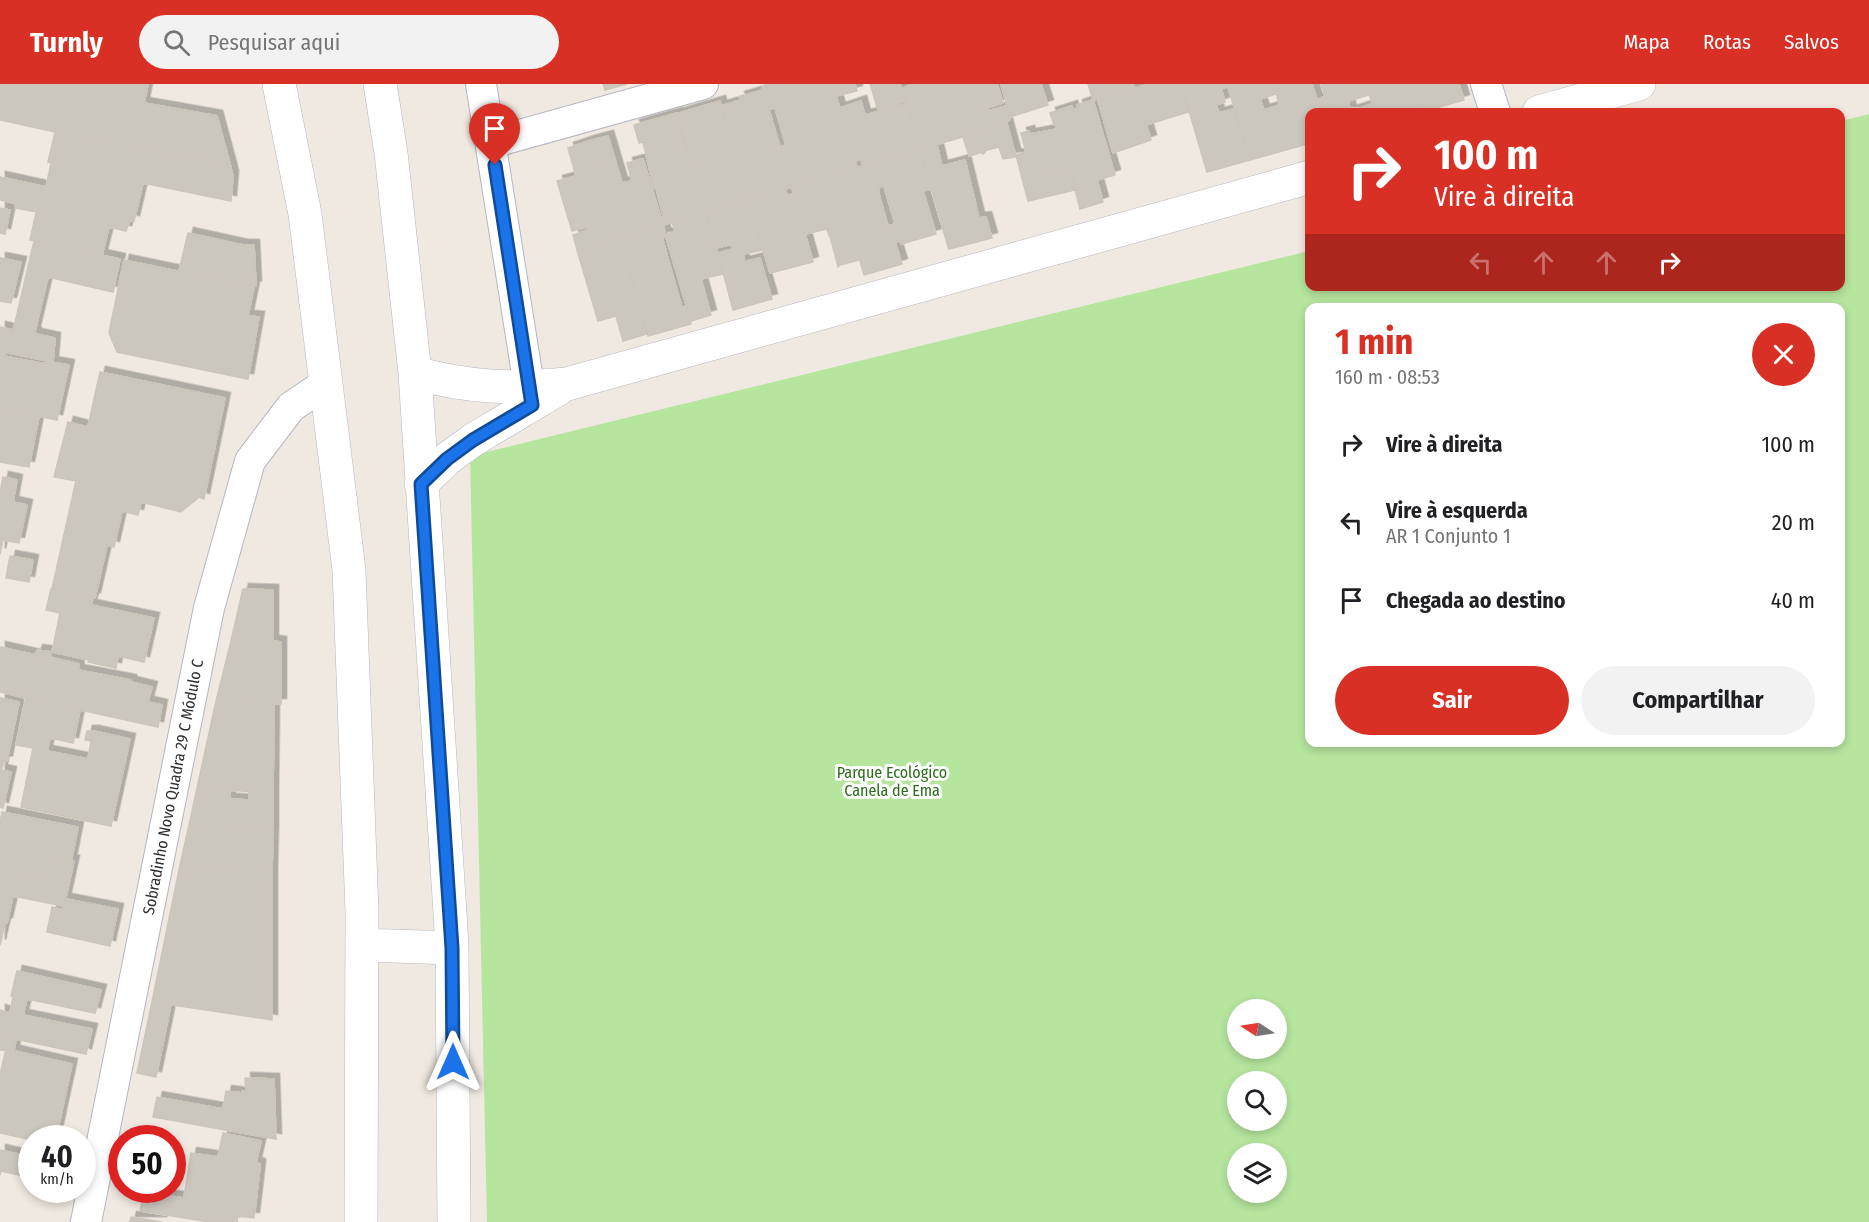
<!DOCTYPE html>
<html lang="pt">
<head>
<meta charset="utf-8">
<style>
	:root { --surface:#fff; --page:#f2f2f2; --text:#202124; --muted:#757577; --accent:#d93025 }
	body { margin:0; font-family:"Fira Sans Condensed",sans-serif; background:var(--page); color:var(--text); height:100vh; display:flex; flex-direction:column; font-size:22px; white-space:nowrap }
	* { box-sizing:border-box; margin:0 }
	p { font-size:20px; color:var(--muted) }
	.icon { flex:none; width:33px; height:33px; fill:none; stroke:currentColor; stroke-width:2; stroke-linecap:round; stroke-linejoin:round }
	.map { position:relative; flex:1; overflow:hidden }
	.details { position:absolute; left:1305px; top:219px; width:540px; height:444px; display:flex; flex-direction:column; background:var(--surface); border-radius:12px; box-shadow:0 3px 9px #0003 }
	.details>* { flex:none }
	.hud { position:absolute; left:1305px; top:24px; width:540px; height:183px; border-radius:12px; box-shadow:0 3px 9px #0003; background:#d93025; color:#fff; overflow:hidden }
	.needle { width:39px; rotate:282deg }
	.tools { position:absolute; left:1227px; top:915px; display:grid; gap:12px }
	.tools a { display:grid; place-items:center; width:60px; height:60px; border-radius:50%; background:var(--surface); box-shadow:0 3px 9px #0003; font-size:30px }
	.speed { position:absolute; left:18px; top:1041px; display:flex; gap:12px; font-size:30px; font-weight:700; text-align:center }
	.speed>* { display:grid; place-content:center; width:78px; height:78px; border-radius:50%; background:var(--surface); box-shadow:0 3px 9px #0003; line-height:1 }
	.speed small { font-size:15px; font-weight:400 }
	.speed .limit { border:9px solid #d22; background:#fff; color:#111 }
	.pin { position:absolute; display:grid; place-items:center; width:51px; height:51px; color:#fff; margin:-62px -26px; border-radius:50% 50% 50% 0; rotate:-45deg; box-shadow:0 0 6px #0007 }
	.pin .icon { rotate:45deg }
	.me { position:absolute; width:66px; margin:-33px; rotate:0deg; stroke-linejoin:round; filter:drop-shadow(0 0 4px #0008) }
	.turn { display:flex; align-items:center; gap:21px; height:126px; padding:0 30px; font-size:27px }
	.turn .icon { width:78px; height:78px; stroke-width:2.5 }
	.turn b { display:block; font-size:42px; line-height:51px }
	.lanes { display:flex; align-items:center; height:57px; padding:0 30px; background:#0003; justify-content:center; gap:30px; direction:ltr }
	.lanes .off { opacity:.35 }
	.round { display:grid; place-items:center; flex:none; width:63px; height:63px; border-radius:32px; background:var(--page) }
	.headline { display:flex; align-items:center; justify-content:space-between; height:102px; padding:0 30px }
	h1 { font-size:36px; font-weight:700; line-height:45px; color:var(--accent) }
	.primary-button { display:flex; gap:12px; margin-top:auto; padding:12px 30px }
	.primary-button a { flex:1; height:69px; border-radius:36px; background:var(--accent); color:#fff; font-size:24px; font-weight:700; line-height:69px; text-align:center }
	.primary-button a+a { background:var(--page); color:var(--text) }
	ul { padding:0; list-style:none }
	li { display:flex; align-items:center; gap:18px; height:78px; padding:0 30px }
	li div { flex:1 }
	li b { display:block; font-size:22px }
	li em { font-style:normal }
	header { display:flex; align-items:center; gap:36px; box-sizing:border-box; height:84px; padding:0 30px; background:var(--accent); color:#fff }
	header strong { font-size:28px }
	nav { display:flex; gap:33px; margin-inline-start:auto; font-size:21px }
	.search { width:420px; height:54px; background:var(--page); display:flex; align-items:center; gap:15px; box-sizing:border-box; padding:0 21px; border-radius:33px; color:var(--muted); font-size:22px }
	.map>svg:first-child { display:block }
</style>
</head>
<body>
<header>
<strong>Turnly</strong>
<div class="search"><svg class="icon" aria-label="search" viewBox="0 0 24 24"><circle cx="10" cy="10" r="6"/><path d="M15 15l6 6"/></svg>Pesquisar aqui</div>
<nav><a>Mapa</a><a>Rotas</a><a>Salvos</a></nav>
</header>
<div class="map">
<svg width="1869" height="1138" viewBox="0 0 1869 1138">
	<defs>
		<filter id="shadow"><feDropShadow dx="5.5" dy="-5.5" stdDeviation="0" flood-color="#0004"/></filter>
	</defs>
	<rect width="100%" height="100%" fill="#efe9e1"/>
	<path fill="#b6e59e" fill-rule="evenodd" d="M 1869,30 L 1869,1138 L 487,1138 L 470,372 L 1309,167 L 1310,202 L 1840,202 L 1841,37 ZM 1310,224 L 1840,224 L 1840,658 L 1310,658 ZM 1238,926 L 1276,926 L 1276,964 L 1238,964 ZM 1238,998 L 1276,998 L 1276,1036 L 1238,1036 ZM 1238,1070 L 1276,1070 L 1276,1108 L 1238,1108 Z"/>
	<path fill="#cbc7bf" stroke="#cbc5ba" stroke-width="1.5" filter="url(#shadow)" d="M 0,0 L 71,0 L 60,49 L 0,36 Z
		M 71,0 L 148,0 L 144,19 L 217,32 L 230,80 L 60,49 Z
		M 603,0 L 627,0 L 605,6 Z
		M 774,0 L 810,0 L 835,90 L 792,103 L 780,63 L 786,61 L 775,24 L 768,25 L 762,3 Z
		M 810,0 L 855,0 L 857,7 L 836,12 L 840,24 L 861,17 L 878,78 L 863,82 L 861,75 L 855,77 L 857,84 L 835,90 Z
		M 870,0 L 900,0 L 906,17 L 878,26 Z
		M 912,0 L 948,0 L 963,53 L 920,65 L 902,5 Z
		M 948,0 L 997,0 L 1003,19 L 987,24 L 988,27 L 1006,22 L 1010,36 L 1006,37 L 1007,40 L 963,53 Z
		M 1001,0 L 1041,0 L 1048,21 L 1010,33 Z
		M 1088,0 L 1133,0 L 1135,4 L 1093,16 Z
		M 1150,0 L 1181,0 L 1188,28 L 1146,41 L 1135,4 Z
		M 1181,0 L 1227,0 L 1227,3 L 1221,4 L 1225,18 L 1216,21 L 1219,29 L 1234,25 L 1250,76 L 1207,88 Z
		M 1227,0 L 1273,0 L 1276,10 L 1260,15 L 1264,26 L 1280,21 L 1293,64 L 1250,76 Z
		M 1273,0 L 1312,0 L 1317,16 L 1325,12 L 1330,28 L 1310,28 L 1310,59 L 1293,64 Z
		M 1321,0 L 1366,0 L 1369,11 L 1348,17 L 1351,27 L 1372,20 L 1375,28 L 1330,28 Z
		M 1366,0 L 1413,0 L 1421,28 L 1375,28 Z
		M 1413,0 L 1459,0 L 1464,16 L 1421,28 Z
		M 1135,4 L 1151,56 L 1113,69 L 1098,16 Z
		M 763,6 L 792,103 L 748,116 L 721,22 L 741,16 L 739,13 Z
		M 1093,16 L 1115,91 L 1097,96 L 1103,118 L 1080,125 L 1069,82 L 1039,89 L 1030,50 L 1057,45 L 1056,41 L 1054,41 L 1050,29 L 1072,22 L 1073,26 L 1078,25 L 1077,21 Z
		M 720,17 L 748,116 L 705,128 L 676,30 Z
		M 906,20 L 920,65 L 878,78 L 865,31 Z
		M 677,29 L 705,128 L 663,141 L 661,133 L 665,132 L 664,131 L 663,131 L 656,104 L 654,104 L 643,58 L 639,59 L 634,41 Z
		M 1007,40 L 1016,73 L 1003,75 L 999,63 L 987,66 L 983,70 L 983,68 L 969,72 L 963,53 Z
		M 1029,47 L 1039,89 L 1069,82 L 1075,106 L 1028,117 L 1016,71 L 1026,68 L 1021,49 Z
		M 55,48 L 230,80 L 233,92 L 231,117 L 143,99 L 134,137 L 130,136 L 126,147 L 109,143 L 102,171 L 30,156 L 42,102 L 46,103 L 51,79 L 48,78 Z
		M 608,52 L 622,99 L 632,97 L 627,79 L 643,75 L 663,141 L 620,154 L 592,56 Z
		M 592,56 L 620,154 L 577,166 L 573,151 L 588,146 L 587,143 L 572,147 L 557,97 L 576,92 L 568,64 Z
		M 937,61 L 942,82 L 965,76 L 979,134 L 986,133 L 992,154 L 949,165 L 948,163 L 920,65 Z
		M 920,65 L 931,105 L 923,107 L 936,150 L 901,160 L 877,79 Z
		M 877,78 L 884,102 L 878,103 L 879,107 L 878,107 L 888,142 L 895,140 L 900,157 L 895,158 L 902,180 L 864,191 L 835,90 Z
		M 835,90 L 860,176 L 840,181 L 838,183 L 830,152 L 829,152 L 827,145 L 805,150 L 792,104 Z
		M 0,93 L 42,102 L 36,128 L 15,124 L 16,119 L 0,116 Z
		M 785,105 L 787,111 L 794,110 L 813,178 L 770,189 L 748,116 Z
		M 749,116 L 763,166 L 743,170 L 744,174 L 743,174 L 744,178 L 760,174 L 772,215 L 733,226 L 718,169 L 733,165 L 732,160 L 716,164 L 706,128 Z
		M 0,124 L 10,126 L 5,150 L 0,149 Z
		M 706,128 L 723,190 L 701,195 L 711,231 L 691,237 L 665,150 L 675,148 L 672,138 Z
		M 663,141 L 666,152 L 662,153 L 682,224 L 686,222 L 691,240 L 648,252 L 620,154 Z
		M 188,149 L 243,161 L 254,161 L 256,202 L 179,187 Z
		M 620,154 L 647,250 L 623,257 L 616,232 L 598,237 L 577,166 Z
		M 34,157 L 120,175 L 113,208 L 48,193 L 35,247 L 36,250 L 55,254 L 53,278 L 8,269 Z
		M 0,174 L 21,178 L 11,219 L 0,217 Z
		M 124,176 L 254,203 L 248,232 L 259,233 L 248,295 L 117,268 L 109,249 Z
		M 0,243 L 13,246 L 8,269 L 0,267 Z
		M 0,267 L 5,268 L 4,272 L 45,280 L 46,277 L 69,281 L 57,336 L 0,324 Z
		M 100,288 L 225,314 L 204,415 L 199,413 L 181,428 L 141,418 L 138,431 L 122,427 L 114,463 L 107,461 L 95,514 L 52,505 Z
		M 0,324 L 39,332 L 29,383 L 0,378 Z
		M 68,338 L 88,343 L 76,397 L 54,393 Z
		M 3,393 L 17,396 L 13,418 L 27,421 L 19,459 L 3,456 L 0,470 L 0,409 Z
		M 10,472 L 33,476 L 29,498 L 6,494 Z
		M 51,505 L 93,514 L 91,521 L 154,534 L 144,578 L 118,572 L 116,584 L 88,578 L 89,576 L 52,568 L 60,529 L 46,526 Z
		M 243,505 L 273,506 L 273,560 L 230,561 Z
		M 273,557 L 281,558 L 281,620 L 216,617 L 230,561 L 273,560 Z
		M 0,563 L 36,571 L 26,614 L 0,608 Z
		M 37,566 L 51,568 L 50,573 L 79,580 L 78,586 L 131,596 L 131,598 L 152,603 L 148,618 L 162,621 L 158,643 L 26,614 Z
		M 0,614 L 19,618 L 7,677 L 4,676 L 2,685 L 0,684 Z
		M 26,614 L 80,626 L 73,659 L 50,654 L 47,667 L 88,675 L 91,657 L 85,656 L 87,647 L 94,647 L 130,655 L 111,742 L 21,723 L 33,664 L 16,661 Z
		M 216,617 L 274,620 L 273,709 L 197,704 Z
		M 0,686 L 11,688 L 3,724 L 0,723 Z
		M 197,704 L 230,706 L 230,715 L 249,716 L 249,707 L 273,709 L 273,747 L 189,741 Z
		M 2,728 L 78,743 L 71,778 L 56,775 L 52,797 L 0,787 L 0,739 Z
		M 189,741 L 273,747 L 272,788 L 180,781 Z
		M 56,775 L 74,777 L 64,822 L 13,812 L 7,839 L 0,838 L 0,787 L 52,797 Z
		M 180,781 L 272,788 L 272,936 L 152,918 Z
		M 66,815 L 118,825 L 110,862 L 47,848 L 52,823 L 63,826 Z
		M 0,838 L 5,839 L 0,861 Z
		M 17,887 L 101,906 L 95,929 L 27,915 L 23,931 L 92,945 L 86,970 L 0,952 L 0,926 L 10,929 L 13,912 L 11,912 Z
		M 152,918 L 171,920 L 156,993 L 137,989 Z
		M 0,952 L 16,955 L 14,967 L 0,966 Z
		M 6,965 L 72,980 L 56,1054 L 32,1056 L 0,1049 L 0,991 Z
		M 245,994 L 274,995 L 276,1055 L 153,1033 L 157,1013 L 223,1025 L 226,1007 L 242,1009 L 242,1007 L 246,1007 Z
		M 223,1049 L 261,1057 L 256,1079 L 260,1080 L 260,1083 L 254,1134 L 238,1132 L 237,1138 L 210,1138 L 140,1127 L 143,1112 L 156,1114 L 157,1110 L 184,1114 L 191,1069 L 218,1073 Z
		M 0,1066 L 32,1073 L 32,1094 L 1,1087 L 0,1091 Z
		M 131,1133 L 162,1138 L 130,1138 Z"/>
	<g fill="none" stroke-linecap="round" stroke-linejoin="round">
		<defs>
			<path id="street" d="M 481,0 L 532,321
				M 1486,0 L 1495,28
				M 491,59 L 703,0
				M 86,1138 L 209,524 L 250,377 L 291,323 L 325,300"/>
			<path id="secondary" d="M 279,0 L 305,130 L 349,486 L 362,828 L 361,1138
				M 380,0 L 391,69 L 415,289 L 450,829 L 452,864 L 454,1138
				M 1539,28 L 1639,0
				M 415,289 C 470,304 511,305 567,300 L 1310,93
				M 421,400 L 447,375 L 473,356 L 560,304
				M 363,861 L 452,864"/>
		</defs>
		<use href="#street" stroke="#b4b7c1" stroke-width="32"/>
		<use href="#secondary" stroke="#b4b7c1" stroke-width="34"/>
		<use href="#street" stroke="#fff" stroke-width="30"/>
		<use href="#secondary" stroke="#fff" stroke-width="33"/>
	</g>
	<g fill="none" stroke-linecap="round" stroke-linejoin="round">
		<defs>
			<path id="route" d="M 453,978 L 452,864 L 421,400 L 447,375 L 473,356 L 532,321 L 495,81"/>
		</defs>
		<use href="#route" stroke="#114b97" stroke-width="15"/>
		<use href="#route" stroke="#1a73e8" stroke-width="10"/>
	</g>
	<g text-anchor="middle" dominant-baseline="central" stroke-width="6" stroke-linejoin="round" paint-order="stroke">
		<g font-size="16" fill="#2c6e1b" stroke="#fff">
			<text x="892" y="688">Parque Ecológico<tspan x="892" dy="18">Canela de Ema</tspan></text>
		</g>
		<g font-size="16" fill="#2e2e2e" stroke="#fff">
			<text transform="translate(173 703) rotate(-79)">Sobradinho Novo Quadra 29 C Módulo C</text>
		</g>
	</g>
</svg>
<div class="tools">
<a><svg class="needle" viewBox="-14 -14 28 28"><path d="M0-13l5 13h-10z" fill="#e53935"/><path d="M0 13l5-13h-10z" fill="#757577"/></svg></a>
<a><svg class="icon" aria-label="search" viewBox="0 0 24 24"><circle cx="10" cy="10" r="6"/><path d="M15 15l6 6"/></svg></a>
<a><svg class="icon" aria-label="layers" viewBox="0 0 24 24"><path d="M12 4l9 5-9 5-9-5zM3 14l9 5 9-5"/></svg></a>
</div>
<div class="speed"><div>40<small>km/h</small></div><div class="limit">50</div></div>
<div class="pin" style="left:495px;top:81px;background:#d93025"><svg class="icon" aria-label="arrive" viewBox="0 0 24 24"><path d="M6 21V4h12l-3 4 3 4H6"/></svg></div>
<svg class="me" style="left:453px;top:978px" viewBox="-20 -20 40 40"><path d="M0-17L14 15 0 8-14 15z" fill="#1a73e8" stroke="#fff" stroke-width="4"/></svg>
<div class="hud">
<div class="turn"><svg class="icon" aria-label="right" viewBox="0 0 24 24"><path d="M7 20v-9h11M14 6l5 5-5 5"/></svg><div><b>100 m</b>Vire à direita</div></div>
<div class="lanes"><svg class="icon off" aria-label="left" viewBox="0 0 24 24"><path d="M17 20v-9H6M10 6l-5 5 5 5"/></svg><svg class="icon off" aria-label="ahead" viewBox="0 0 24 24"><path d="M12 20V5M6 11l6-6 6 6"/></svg><svg class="icon off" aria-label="ahead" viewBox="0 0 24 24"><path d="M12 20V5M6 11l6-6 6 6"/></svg><svg class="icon" aria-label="right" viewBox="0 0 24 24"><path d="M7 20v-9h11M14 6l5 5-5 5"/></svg></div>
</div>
<section class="details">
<div class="headline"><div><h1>1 min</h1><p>160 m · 08:53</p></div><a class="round" style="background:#d93025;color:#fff"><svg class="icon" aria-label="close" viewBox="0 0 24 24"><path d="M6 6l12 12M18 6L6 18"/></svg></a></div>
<ul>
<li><svg class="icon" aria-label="right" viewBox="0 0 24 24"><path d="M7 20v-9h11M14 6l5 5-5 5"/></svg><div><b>Vire à direita</b></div><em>100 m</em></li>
<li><svg class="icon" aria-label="left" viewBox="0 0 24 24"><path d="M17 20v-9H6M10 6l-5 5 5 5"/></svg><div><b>Vire à esquerda</b><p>AR 1 Conjunto 1</p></div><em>20 m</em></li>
<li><svg class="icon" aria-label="arrive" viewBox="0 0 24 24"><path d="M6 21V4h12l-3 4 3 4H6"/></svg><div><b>Chegada ao destino</b></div><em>40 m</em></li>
</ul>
<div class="primary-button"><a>Sair</a><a>Compartilhar</a></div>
</section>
</div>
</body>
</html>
